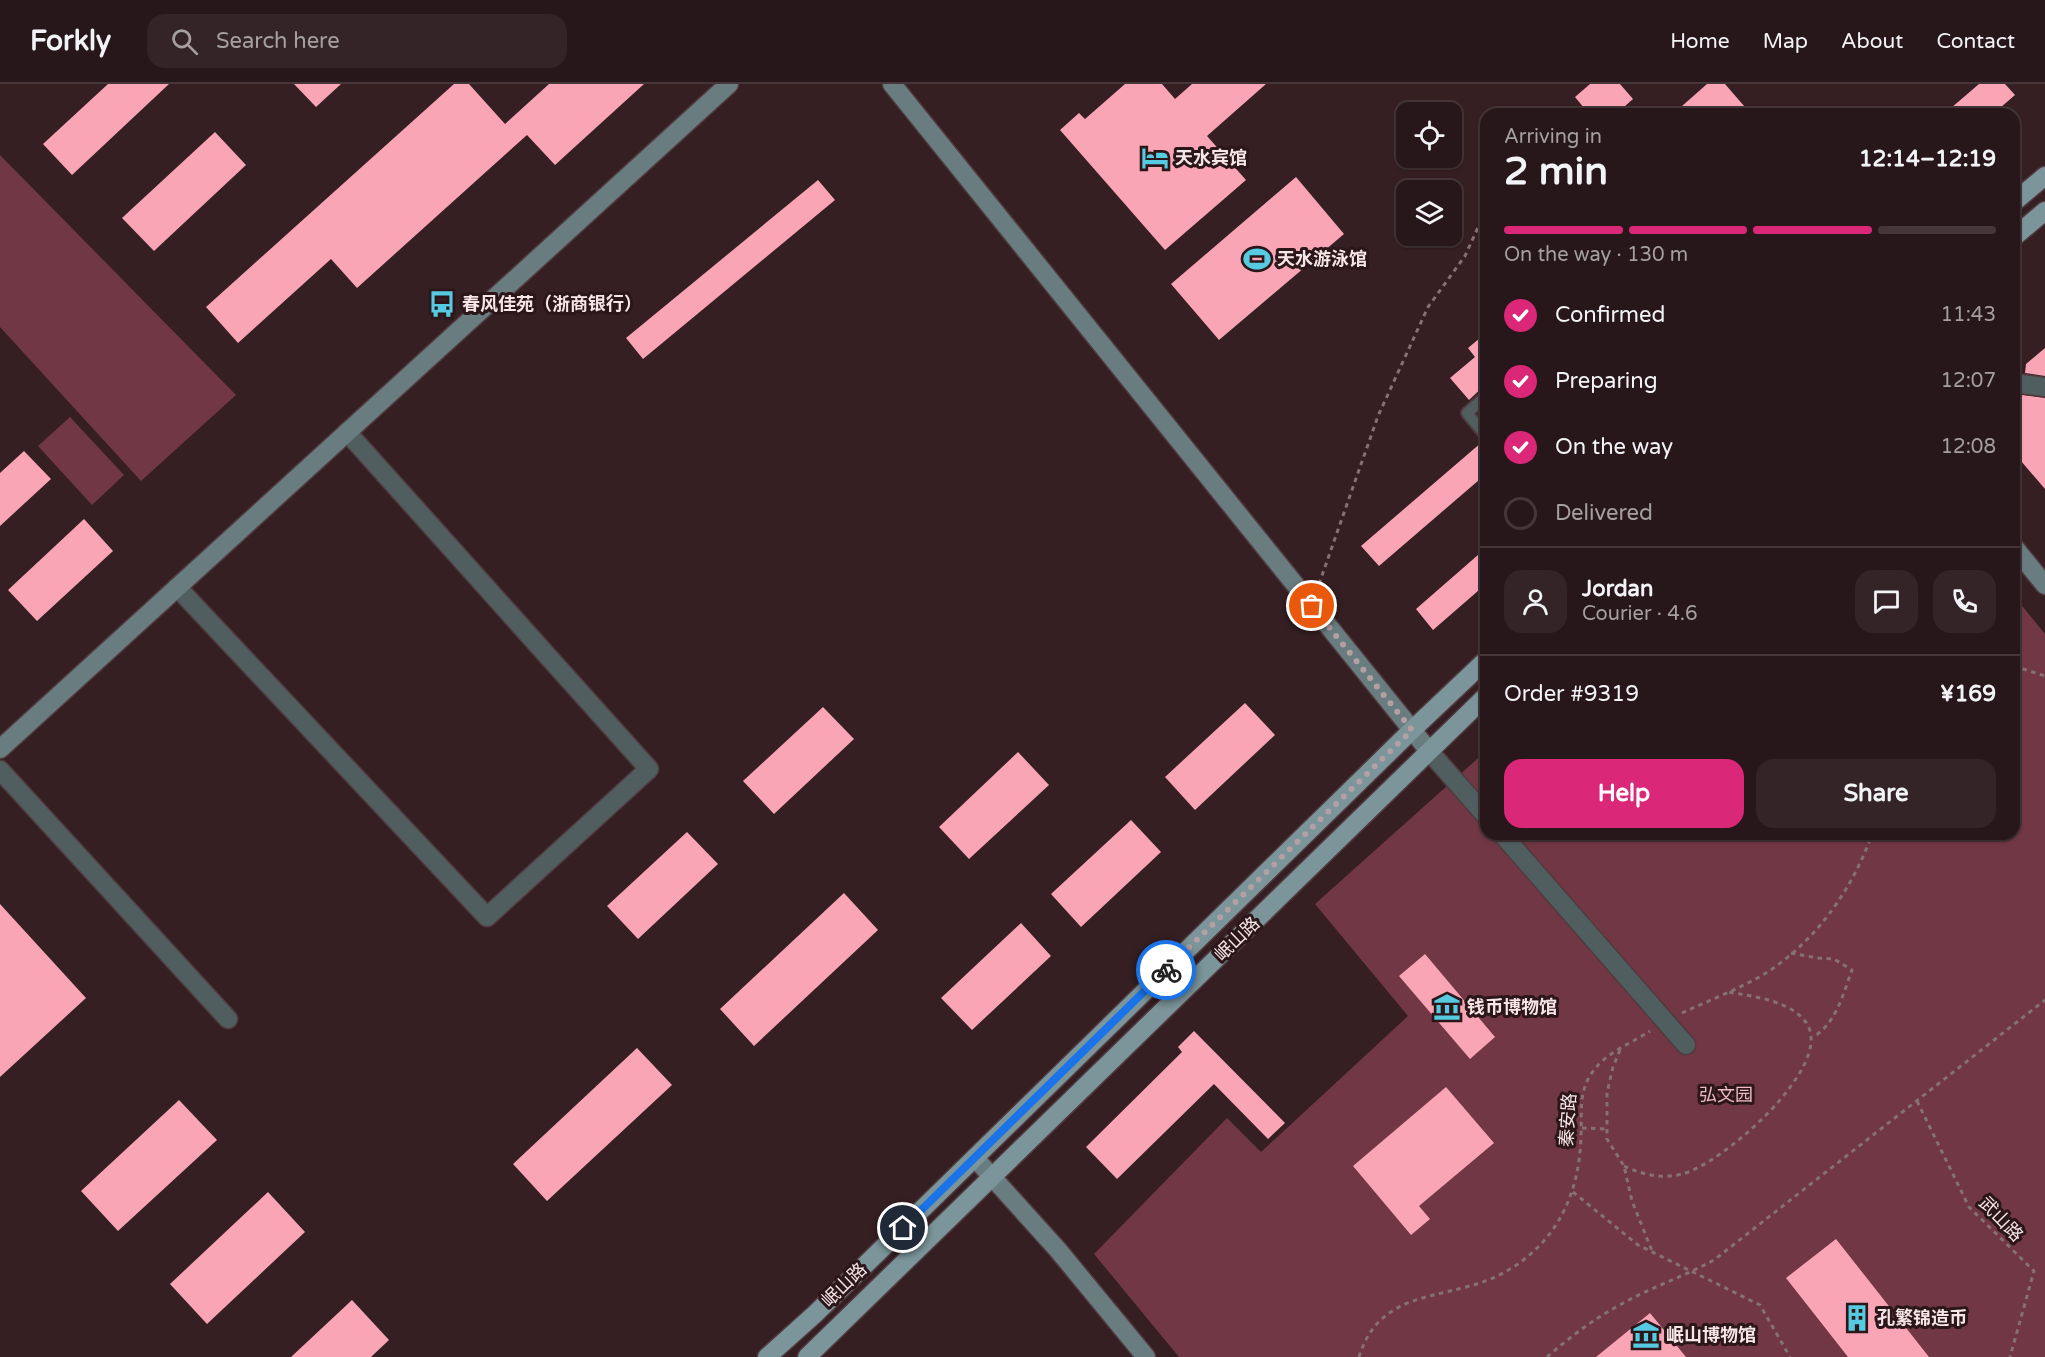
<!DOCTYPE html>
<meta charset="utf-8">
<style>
:root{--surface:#28171a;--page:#342427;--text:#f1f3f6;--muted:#a59fa2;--line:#443639;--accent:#db2777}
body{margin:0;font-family:"Varela Round","Noto Sans SC",sans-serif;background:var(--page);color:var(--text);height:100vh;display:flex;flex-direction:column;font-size:22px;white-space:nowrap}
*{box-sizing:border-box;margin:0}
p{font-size:20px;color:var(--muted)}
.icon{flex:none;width:33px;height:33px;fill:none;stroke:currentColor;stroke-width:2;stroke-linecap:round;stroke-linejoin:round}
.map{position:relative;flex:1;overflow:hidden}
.side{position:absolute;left:1480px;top:24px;width:540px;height:732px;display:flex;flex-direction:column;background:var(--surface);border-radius:18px;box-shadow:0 2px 4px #0004,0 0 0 2px var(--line)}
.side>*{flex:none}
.fabs{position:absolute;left:1396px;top:18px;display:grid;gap:12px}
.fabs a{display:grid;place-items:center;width:66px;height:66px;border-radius:12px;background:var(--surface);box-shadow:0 2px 4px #0004,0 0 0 2px var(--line);font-size:30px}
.pin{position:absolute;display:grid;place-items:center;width:51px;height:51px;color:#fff;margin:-26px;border:3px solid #fff;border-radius:50%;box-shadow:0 2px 6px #0007}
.courier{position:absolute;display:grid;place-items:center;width:60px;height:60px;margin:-30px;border:4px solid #1a73e8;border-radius:50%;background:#fff;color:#222;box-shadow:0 2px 8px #0007}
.summary em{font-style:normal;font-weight:800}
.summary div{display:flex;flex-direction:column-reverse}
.summary{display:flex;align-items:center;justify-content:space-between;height:102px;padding:0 24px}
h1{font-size:39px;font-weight:800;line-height:45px}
.bar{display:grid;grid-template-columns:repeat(4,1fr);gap:9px 6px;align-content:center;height:72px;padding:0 24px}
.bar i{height:8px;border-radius:4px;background:var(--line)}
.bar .selected{background:var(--accent)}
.bar p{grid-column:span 4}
.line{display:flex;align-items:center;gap:15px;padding:0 24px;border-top:2px solid var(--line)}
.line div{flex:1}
.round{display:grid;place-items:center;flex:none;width:63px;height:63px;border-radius:18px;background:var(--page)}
ol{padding:0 24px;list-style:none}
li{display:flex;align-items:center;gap:18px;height:66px}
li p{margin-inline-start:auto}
li .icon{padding:6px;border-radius:50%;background:var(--accent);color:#fff;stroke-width:4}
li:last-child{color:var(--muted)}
li i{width:33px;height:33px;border:3px solid var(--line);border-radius:50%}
.primary-button{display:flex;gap:12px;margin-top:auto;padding:12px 24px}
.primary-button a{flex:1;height:69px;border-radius:18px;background:var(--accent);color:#fff;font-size:24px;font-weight:800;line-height:69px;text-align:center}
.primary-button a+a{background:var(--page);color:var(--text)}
header{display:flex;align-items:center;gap:36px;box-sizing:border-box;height:84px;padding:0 30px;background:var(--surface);border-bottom:2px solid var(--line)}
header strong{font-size:28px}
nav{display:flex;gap:33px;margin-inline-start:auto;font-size:21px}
.search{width:420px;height:54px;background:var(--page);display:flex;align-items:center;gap:15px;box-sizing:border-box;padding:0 21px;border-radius:18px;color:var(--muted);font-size:22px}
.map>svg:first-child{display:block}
.green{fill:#713744}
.building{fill:#faa5b5}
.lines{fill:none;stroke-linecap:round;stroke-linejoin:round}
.lane-casing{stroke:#503b3f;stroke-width:14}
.street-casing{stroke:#503b3f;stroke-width:21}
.secondary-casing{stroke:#503b3f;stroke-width:21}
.primary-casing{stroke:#503b3f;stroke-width:21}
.path{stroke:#857174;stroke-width:3;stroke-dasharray:4.5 4.5;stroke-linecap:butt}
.lane{stroke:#515e60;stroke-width:10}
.street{stroke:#515e60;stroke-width:18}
.secondary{stroke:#697d81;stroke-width:18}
.primary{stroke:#7b959a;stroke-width:18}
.done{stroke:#b2a0a3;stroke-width:6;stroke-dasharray:0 10.8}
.route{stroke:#1a73e8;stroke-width:8}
.labels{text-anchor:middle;stroke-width:6;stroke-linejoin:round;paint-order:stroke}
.poi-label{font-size:18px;font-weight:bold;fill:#f6e6e8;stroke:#2b161a;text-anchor:start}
.street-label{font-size:18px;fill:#f6e6e8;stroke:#2b161a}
.park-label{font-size:18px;fill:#f1bbc4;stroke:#2b161a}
</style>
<header>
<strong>Forkly</strong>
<div class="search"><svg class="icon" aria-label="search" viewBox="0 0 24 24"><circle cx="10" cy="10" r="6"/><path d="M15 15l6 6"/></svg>Search here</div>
<nav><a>Home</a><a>Map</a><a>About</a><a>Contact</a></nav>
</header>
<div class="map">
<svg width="2045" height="1273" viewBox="0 0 2045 1273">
<rect width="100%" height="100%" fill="#351f23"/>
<!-- green -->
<path class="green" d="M0 71 236 311 141 397 0 243Z
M70 333 124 391 92 421 38 362Z
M2015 513 2045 550V1273H1179L1094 1170 1227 1034 1261 1068 1408 932 1315 820 1486 667V750H2014Z"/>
<!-- building -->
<path class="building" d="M108 0H169L72 91 43 60Z
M294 0H341L316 23Z
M454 0H469L505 40 549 0H644L555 81 527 51 357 204 331 175 238 259 206 223Z
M1125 0H1162L1175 15 1192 0H1266L1207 52 1246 96 1165 166 1060 46 1079 29 1085 35Z
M1590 0H1620L1633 15 1616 30H1589L1575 13Z
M1707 0H1725L1751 30H1673Z
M1979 0H2005L2015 11 1993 30H1944Z
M215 48 246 81 154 167 122 134Z
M1296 93 1344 150 1219 256 1171 200Z
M818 96 835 116 643 275 626 254Z
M1486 249V300L1469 316 1450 294 1475 273 1468 264Z
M2045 264V292L2025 289 2026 280Z
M2022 311 2045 314V405L2015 370Z
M1482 358 1486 359V390L1379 482 1361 462Z
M24 367 51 395 0 442V389Z
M84 435 113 467 37 537 8 506Z
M1486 464V500L1433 546 1416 525Z
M1245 619 1275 651 1195 726 1165 693Z
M823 623 854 655 774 730 743 697Z
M1018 668 1049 701 969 775 939 743Z
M1131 736 1161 768 1081 843 1051 810Z
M687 748 718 780 638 855 607 822Z
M844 809 878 846 754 962 720 925Z
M0 820 86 914 0 993Z
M1021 839 1051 872 972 946 941 914Z
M1425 870 1495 953 1470 975 1399 892Z
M1194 947 1285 1039 1268 1055 1214 1000 1117 1095 1086 1063 1182 968 1178 963Z
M637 964 672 1001 547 1117 513 1080Z
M1446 1003 1494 1059 1419 1122 1430 1135 1411 1151 1353 1082Z
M179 1016 217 1056 118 1147 81 1107Z
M268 1108 305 1148 207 1240 170 1200Z
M1836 1155 1929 1273H1848L1786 1194Z
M352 1216 389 1256 371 1273H291Z
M1650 1229 1686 1273H1596Z"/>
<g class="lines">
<defs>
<path id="lane" d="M1486 312 1467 329 1486 352"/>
<path id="street" d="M2014 299 2045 303
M177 503 487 833 649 685 347 348
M1429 667 1486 732
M0 686 228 935
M1502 750 1686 961"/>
<path id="secondary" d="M892 0 1429 667
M2014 463 2045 501
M0 665 729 0
M975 1074 1058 1166 1146 1273"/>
<path id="primary" d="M2014 118 2045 92
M2014 153 2045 127
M767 1273 815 1230 1412 646 1486 576
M807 1273 1486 612"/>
</defs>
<!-- lane casing -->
<use href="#lane" class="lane-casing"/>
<!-- street casing -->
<use href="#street" class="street-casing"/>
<!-- secondary casing -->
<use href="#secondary" class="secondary-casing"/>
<!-- primary casing -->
<use href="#primary" class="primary-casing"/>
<!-- path -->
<path class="path" d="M1319 500 1378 332 1428 223 1465 172 1486 126
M2014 582 2045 592
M1791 869 1817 874 1834 875 1852 886C1843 910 1836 940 1813 953
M1682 929C1708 917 1736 906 1761 892 1813 861 1852 807 1872 750
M1620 966 1613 983 1607 1009V1055L1624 1082 1632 1117 1652 1167
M1917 1017 1969 1123 2034 1187 2010 1273
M1582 1044 1607 1045
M1624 1082C1643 1091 1662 1095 1682 1090 1721 1081 1834 983 1807 940 1793 917 1752 912 1728 908
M1573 1108 1638 1161 1760 1221 1790 1273
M1359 1273C1379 1208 1436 1216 1488 1196 1508 1188 1526 1176 1541 1160 1569 1130 1580 1092 1581 1051 1582 1027 1578 1006 1594 986 1607 968 1632 959 1650 947
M1547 1273C1569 1254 1592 1236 1618 1222 1649 1204 1683 1193 1714 1176L2045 916"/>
<!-- lane -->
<use href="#lane" class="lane"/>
<!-- street -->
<use href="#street" class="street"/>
<!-- secondary -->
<use href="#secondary" class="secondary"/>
<!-- primary -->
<use href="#primary" class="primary"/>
</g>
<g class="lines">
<!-- done -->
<path class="done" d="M1166 886 1412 646 1312 522"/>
<!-- route -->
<path class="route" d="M903 1144 1166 886"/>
</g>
<!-- icons -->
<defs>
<symbol id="hotel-bare" viewBox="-9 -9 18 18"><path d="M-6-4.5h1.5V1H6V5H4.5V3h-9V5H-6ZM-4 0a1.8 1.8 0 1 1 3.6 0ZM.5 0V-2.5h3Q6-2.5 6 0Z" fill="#55cae0" stroke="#2b161a" stroke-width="2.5" paint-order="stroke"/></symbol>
<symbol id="stadium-bare" viewBox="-9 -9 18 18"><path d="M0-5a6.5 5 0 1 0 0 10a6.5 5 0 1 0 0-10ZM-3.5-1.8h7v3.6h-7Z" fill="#55cae0" stroke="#2b161a" stroke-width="2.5" paint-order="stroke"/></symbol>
<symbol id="bus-bare" viewBox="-9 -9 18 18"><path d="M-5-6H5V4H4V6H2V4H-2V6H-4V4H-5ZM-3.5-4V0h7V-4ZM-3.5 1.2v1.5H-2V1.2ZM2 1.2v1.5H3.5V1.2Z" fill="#55cae0" stroke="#2b161a" stroke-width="2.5" paint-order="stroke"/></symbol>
<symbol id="museum-bare" viewBox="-9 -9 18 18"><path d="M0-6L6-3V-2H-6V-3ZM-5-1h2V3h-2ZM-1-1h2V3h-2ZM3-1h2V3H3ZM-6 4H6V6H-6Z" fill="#55cae0" stroke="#2b161a" stroke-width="2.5" paint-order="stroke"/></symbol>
<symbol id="building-bare" viewBox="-9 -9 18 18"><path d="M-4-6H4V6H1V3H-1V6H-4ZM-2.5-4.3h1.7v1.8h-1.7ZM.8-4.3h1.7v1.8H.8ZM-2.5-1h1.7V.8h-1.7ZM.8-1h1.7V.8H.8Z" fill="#55cae0" stroke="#2b161a" stroke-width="2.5" paint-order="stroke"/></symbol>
</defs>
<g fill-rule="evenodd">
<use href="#hotel-bare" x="1136" y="55" width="38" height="38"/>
<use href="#stadium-bare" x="1238" y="156" width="38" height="38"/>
<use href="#bus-bare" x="423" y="201" width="38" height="38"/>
<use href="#museum-bare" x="1428" y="904" width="38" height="38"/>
<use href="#building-bare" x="1838" y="1215" width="38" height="38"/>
<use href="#museum-bare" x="1627" y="1232" width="38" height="38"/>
</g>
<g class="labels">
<!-- poi labels -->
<g class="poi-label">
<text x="1175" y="80">天水宾馆</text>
<text x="1277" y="181">天水游泳馆</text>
<text x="462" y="226">春风佳苑（浙商银行）</text>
<text x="1467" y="929">钱币博物馆</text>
<text x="1877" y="1240">孔繁锦造币</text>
<text x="1666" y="1257">岷山博物馆</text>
</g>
<!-- street labels -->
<g class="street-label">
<text transform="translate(1237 855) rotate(-44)" y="6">岷山路</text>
<text transform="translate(1568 1036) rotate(-86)" y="6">秦安路</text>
<text transform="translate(2001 1135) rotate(46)" y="6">武山路</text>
<text transform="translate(844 1201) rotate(-44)" y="6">岷山路</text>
</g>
<!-- park labels -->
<g class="park-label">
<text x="1726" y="1017">弘文园</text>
</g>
</g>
</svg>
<div class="fabs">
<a><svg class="icon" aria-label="locate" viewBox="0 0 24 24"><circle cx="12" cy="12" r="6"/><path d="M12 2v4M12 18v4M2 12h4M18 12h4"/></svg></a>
<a><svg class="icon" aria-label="layers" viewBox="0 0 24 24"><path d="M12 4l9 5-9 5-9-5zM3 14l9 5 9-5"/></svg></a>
</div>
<div class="pin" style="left:1312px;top:522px;background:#ea580c"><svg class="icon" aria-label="bag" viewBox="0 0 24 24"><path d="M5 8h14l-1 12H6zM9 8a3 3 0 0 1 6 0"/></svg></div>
<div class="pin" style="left:903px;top:1144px;background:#1f2937"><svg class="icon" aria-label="home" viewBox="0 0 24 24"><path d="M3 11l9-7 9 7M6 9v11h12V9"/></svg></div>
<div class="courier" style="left:1166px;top:886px"><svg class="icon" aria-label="bike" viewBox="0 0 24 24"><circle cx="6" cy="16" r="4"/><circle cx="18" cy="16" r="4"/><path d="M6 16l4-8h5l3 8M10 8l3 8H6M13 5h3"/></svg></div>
<section class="side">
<div class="summary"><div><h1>2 min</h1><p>Arriving in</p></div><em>12:14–12:19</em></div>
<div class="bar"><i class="selected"></i><i class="selected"></i><i class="selected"></i><i></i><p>On the way · 130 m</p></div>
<ol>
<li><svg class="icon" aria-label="check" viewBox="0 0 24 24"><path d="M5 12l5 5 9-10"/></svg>Confirmed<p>11:43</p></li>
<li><svg class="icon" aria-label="check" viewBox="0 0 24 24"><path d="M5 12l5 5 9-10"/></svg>Preparing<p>12:07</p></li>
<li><svg class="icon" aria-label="check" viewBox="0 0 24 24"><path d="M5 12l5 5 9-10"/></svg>On the way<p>12:08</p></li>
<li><i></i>Delivered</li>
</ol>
<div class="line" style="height:108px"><a class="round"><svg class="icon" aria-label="person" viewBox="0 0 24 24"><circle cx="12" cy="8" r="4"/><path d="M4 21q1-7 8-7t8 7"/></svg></a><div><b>Jordan</b><p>Courier · 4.6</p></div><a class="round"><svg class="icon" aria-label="chat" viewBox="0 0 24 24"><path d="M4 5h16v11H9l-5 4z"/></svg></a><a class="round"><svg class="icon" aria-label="phone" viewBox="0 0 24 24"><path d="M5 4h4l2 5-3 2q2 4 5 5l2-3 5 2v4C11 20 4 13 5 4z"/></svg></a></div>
<div class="line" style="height:78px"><div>Order #9319</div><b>¥169</b></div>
<div class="primary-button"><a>Help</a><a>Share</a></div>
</section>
</div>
